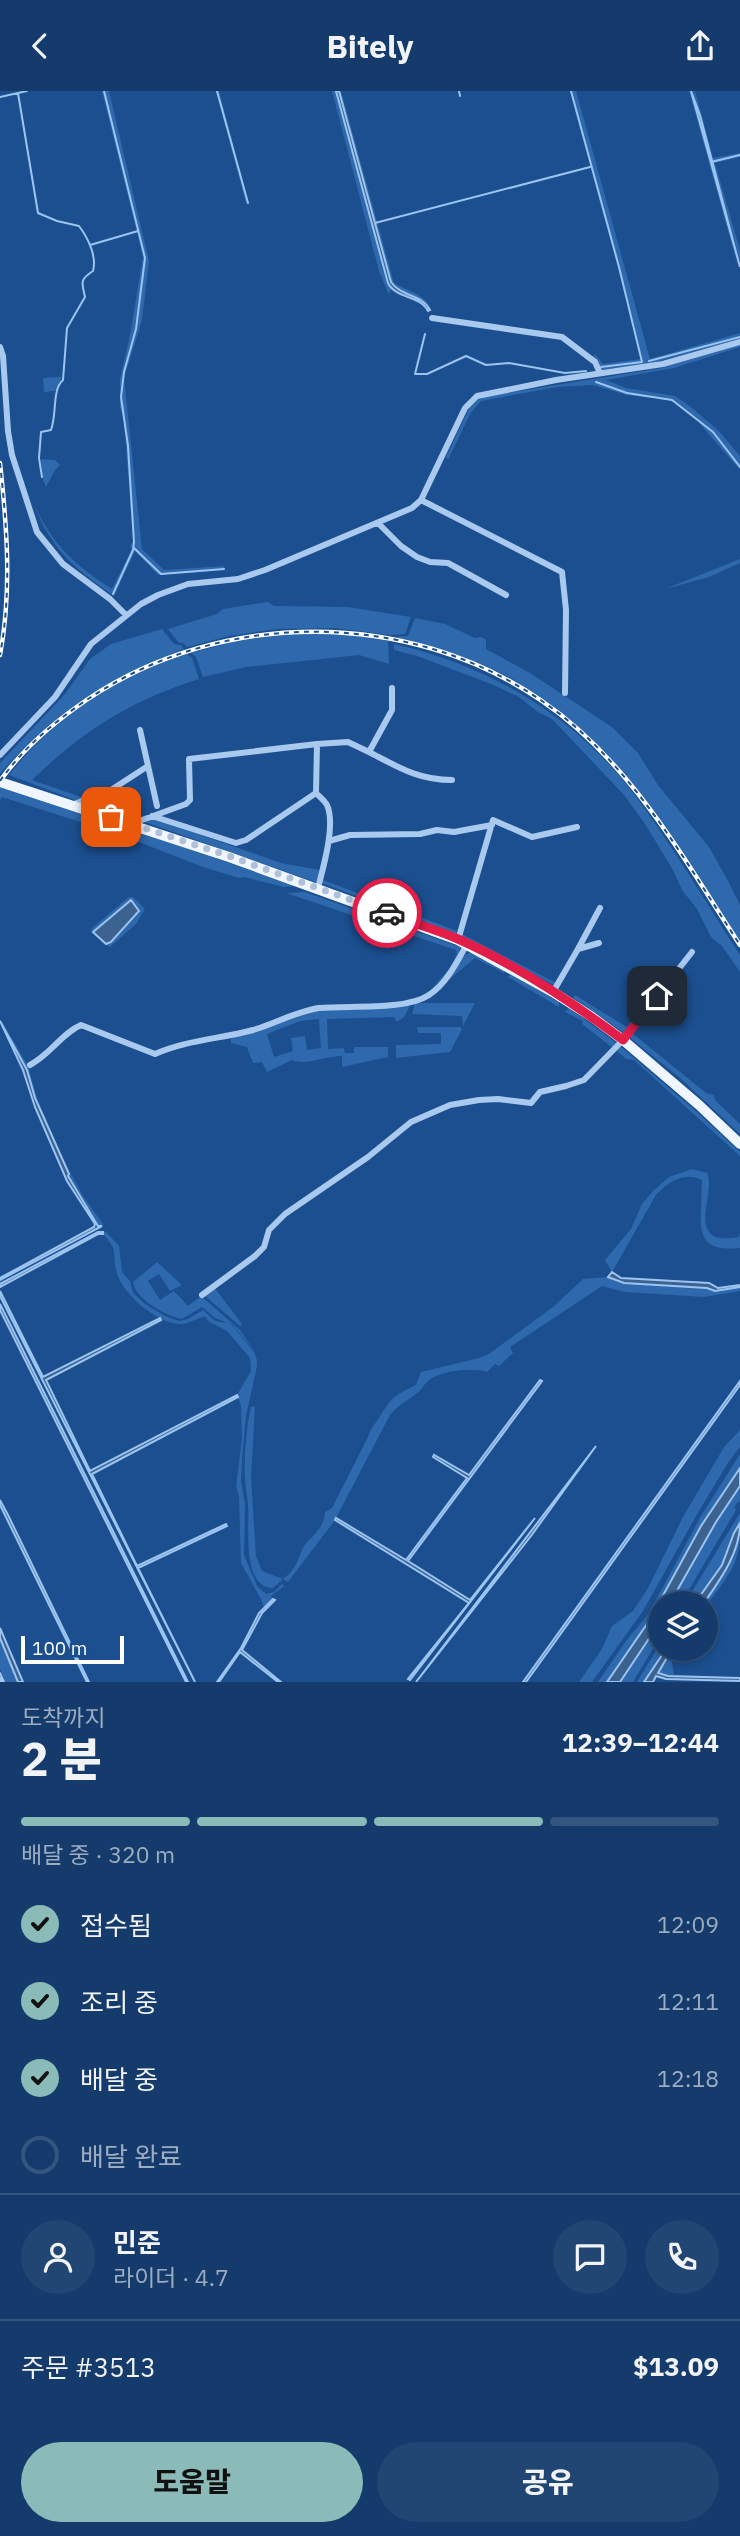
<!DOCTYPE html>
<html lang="ko">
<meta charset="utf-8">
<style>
:root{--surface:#143b6b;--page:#214673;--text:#f1f3f6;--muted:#9dadc1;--line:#33557e;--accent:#8bbbb9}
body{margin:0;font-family:"IBM Plex Sans","Noto Sans KR",sans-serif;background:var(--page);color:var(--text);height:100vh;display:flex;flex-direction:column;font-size:26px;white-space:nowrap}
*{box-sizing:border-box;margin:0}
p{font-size:23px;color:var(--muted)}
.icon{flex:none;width:38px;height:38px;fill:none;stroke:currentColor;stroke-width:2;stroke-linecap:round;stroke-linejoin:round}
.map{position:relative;height:1591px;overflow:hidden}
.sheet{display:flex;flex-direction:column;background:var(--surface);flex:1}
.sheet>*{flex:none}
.tools{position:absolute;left:648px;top:1500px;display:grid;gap:14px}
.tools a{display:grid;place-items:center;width:70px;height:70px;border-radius:50%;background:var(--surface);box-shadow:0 4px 10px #0003,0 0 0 2px var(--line);font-size:35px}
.scale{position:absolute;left:21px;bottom:18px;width:103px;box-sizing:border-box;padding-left:7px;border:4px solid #fff;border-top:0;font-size:19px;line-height:24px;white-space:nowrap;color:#fff;-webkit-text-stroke:5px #1b4f8f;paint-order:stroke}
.pin{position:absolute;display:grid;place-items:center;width:60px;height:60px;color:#fff;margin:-30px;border-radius:14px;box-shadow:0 4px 10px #0006}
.courier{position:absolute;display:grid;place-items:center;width:70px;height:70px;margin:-35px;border:5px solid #e11d48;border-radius:50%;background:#fff;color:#222;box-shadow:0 2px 9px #0007}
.summary em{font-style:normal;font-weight:800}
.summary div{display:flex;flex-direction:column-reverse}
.summary{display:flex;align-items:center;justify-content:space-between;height:119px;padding:0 21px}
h1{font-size:46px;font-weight:800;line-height:52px}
.bar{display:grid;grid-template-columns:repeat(4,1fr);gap:10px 7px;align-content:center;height:84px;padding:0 21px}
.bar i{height:9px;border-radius:5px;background:var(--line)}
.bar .active{background:var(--accent)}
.bar p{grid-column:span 4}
.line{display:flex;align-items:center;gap:18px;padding:0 21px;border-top:2px solid var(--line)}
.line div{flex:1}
.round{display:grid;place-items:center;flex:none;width:74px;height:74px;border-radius:37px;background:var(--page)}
ol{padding:0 21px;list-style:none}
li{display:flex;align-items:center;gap:21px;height:77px}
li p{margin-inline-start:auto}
li .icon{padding:7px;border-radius:50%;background:var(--accent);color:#111;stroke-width:4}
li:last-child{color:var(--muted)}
li i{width:38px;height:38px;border:4px solid var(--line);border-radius:50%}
.primary-button{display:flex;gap:14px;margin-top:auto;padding:14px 21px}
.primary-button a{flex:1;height:80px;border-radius:42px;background:var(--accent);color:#111;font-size:28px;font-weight:800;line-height:80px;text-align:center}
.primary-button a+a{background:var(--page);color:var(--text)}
header{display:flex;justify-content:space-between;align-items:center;height:91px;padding:0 21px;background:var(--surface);font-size:32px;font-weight:800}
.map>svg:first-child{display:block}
.green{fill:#2e69ad;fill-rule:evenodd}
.water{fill:#3c6290;stroke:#9cc4f0;stroke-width:2}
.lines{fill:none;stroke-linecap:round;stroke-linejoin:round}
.stream{stroke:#9cc4f0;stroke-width:2}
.street{stroke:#a9c9ee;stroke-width:6}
.primary{stroke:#f0f6ff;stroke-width:10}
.rail-casing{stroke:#fff;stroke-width:4.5}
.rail{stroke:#1b4f8f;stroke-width:2;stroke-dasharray:5;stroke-linecap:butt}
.done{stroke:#afc1d8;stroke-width:7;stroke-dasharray:0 12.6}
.route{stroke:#e11d48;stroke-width:9}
</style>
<header><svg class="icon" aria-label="back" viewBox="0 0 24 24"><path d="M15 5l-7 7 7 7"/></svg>Bitely<svg class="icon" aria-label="share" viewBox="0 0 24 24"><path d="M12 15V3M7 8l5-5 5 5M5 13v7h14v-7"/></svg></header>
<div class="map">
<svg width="740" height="1591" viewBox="0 0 740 1591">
<rect width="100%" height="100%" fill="#1b4f8f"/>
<!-- green -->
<path class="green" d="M102 0H109L149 170 142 229 124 287 142 458 164 479 224 475 225 479 158 484 135 460 114 505C73 476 51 459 33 411 51 452 74 474 112 498L132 458 130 455 133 450 124 329 120 316V288L130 244 143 166Z
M216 0H219L249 113 246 112Z
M332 0H336L391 198 389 204 379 180Z
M339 0H341L394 192C406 200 428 203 430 219 421 203 400 206 391 191Z
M570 0H576L650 268 740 242V248L649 273 601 279 593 266 595 263 603 273 641 268 618 176Z
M689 0H691L699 25 740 183Z
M693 0H695L713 67 740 62V66L715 72 740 159V170Z
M740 253V256L674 277 606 289 626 297 675 305 687 313 718 339 740 365V379L693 325 671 309 627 304 593 294 557 296 481 310 470 323 448 369 446 366 470 316 481 306 662 277Z
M62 286 55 300 44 301 43 287Z
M41 368 55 369 60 374 55 379 46 396 43 389Z
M740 468V472L709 486 665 498Z
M268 511 274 515 348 516 411 526 405 543 390 544 333 537 277 538 229 545 187 556 184 553 178 551 168 538 217 523 223 518Z
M415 527 445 533 475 547 482 546 486 549V558L530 582 612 636 638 662 658 694 709 756 727 788 740 814V850C678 756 619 651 519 592 480 569 438 556 394 546L408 545Z
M162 538 174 553 181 554 184 558C111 585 50 624 0 683V672L65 603 90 568 111 553Z
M299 542 351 544 388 550 389 573 359 564 246 576 203 586 196 566 191 562 236 550Z
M394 553C488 574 575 625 634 703 672 754 705 810 740 864V881L722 855 711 846 697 818 682 799 673 779 645 733 624 704 552 628 538 621 519 606 491 593 417 565 394 559Z
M187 563 192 567 199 588C130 610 84 639 32 689L81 706H93L75 709 9 684C53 627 118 585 187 563Z
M0 696 119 734 296 795 284 796 244 786 239 787 203 776 121 744 2 706 0 709Z
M152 727 281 772 320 779 318 792 145 731Z
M323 789 457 840 456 843 322 792Z
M305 801 460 856C457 876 441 888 428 902L449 878 457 863 456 859 286 802Z
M129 806H133L145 818 136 833 110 856 106 853 111 851 139 820 129 810 93 841 91 838Z
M462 843 556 892 554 894 462 845Z
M470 862 504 878V882L475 867 440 896 466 863Z
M511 882 559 909V916L508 886Z
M575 904 628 937 624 942 573 907Z
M415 912H475L463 935 462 925 412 923Z
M410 913C407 921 405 929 396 930L394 926 327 928 328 958 344 957 345 962H354V956H388V966L342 976V965C325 965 306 975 292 969L267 981 262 971 253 972 247 956 231 952V946L318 919H348ZM319 928 321 957 307 959 305 945 291 947 293 960 274 966 267 943 300 930Z
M569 917 618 953 613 957 582 933 583 930 565 921Z
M0 927 28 975 37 1007 65 1072 83 1105 103 1133 102 1135H99L68 1085 35 1007 27 979Z
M417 936H460L462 938 450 961 396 967V954L441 953V942H418Z
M632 942 706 1002 714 1004 715 1009 740 1033V1043L680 987 629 946Z
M620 955 697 1021 740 1061V1065L634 969 626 968 616 959Z
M692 1078 707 1082C717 1102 682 1157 739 1146L740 1142V1157C707 1160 699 1150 701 1118 702 1108 701 1098 702 1089 684 1080 668 1091 656 1104L612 1181 605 1169 631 1138 642 1113 653 1100 669 1086Z
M105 1140 119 1155 122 1181 130 1190 133 1202 145 1213 165 1225 179 1230 188 1228 203 1219 215 1230 229 1232 234 1236 254 1261 257 1269V1275L246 1325 242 1367 241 1390 245 1413 244 1464 257 1495 266 1503 274 1501 282 1493 284 1495 271 1505 273 1508 264 1517 261 1508 241 1472 239 1406 236 1395 242 1348 241 1315 237 1304 251 1280 250 1267 227 1240 208 1230 206 1226C197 1226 190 1233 181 1233 158 1233 123 1204 117 1182 111 1162 120 1161 103 1143Z
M157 1171 182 1194 170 1200 159 1183 148 1190 160 1209 174 1200 188 1215 201 1205 240 1239 254 1260 233 1234 215 1227 202 1216 182 1228C166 1225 135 1208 133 1191Z
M608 1186 624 1192 707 1197 715 1200 740 1196V1200L704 1206 624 1201 602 1195 510 1256 513 1262 499 1275 495 1273 487 1281C474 1276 444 1280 432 1287 425 1291 422 1299 416 1303 406 1311 398 1314 390 1324L335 1429 288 1491 283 1488 273 1497C241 1497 250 1435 248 1415 248 1406 245 1397 245 1388 244 1365 246 1338 251 1316L255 1315 251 1387 256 1465 262 1480 283 1488C301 1475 297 1462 308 1450 317 1441 324 1435 325 1421L332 1417 368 1346C371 1337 374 1334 379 1327 393 1305 392 1306 416 1294L421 1281 479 1267 489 1263 553 1216 583 1188Z
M214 1196 242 1233 240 1235 204 1204Z
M740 1339V1356L729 1370 696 1425 643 1520 592 1591H579L602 1558 612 1535 633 1520 648 1497 683 1426 724 1356Z
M740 1363V1377L701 1435 649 1530 607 1591H598L626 1550 649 1522 701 1425Z
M740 1395V1412L738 1411 734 1416 736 1419 681 1512H670L716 1430Z
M740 1422V1432L734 1442 722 1474 695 1512H685Z
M740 1443C740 1477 722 1491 705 1517L704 1512 724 1483Z
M660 1531V1546L633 1591H620Z
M0 1547 18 1591H5L0 1578Z
M660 1553V1558H666L644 1591H637Z
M672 1558H680L672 1571 674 1585 657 1582Z"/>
<!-- water -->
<path class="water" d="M336 0H339L391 191C401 206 422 203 430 219L428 220C420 204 396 208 388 192Z
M691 0 700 24 740 176Z
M131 809 139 820 111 851 106 853 93 841Z
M0 930 27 979 35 1007 69 1083 68 1085 98 1135H102L0 1189V1187L94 1136 95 1133 67 1090 35 1016 23 979Z
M98 1141H103V1143H98L0 1196V1193Z
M612 1181 621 1187 709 1192 718 1197 740 1194V1196L715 1200 707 1197 624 1192 608 1186Z
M0 1200 43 1286 160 1227 161 1229 46 1289 90 1380 237 1304 238 1306 92 1383 137 1475 226 1433 227 1435 138 1477 195 1591 0 1205Z
M0 1213 188 1591H186L0 1219Z
M540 1289 542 1290 408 1470 470 1509 535 1427 410 1589 408 1588 469 1512 335 1429 336 1427 406 1469 467 1387 433 1366 434 1364 469 1384Z
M740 1290V1294L526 1591H523Z
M596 1355 531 1445 416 1591Z
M740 1377V1395L716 1431 670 1512H660V1531L620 1591H607L649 1530 701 1435Z
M0 1409 8 1424 89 1591H87L84 1585 0 1414Z
M740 1432C740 1462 720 1489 704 1512H695L722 1474 734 1442Z
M273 1508 275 1509 262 1522 242 1559 281 1591H278L240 1561 219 1591H217L241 1557 259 1522Z
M0 1537 23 1591H18L0 1547Z
M666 1558H672L658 1582 668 1585 740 1587V1590L666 1588 656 1585 653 1591H644Z"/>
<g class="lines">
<!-- stream -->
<path class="stream" d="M104 0 145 167 136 238 124 281 121 306 128 355 134 451 133 459 113 503
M217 0 248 112
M459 0 460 5
M571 0 619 176 642 271 601 276
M18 2 38 122 57 130 79 135C88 147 97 165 93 180 79 189 82 192 85 206L67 237 63 289C52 298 57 323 51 339L41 341 39 367 42 386
M0 6 27 0
M711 71 740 64
M375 132 590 76
M90 154 138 140
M425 243 415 283H427L466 265 486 274 509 272 565 282 586 280
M649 270 740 246
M596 291 627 302 672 309 713 341 740 376
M134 457 161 483 224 478
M0 1582 4 1591"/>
<!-- street -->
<path class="street" d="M432 227 562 246 595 271 600 282
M0 256 3 265 8 340 12 364 37 441 63 473 110 508 126 524
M421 409 562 481 566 519 565 602
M378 432 401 455 417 466 430 471 448 472 506 504
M140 639 157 715
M369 661C398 676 418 689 452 689
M0 664 55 606 91 553 141 513 158 504 188 493 238 488 265 479 412 417 421 409 465 317 477 305 556 289 663 273 740 251
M74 713 111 699 148 675
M152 725 236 752 246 749 316 702
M131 733 186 713 190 709 189 668 317 653
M329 750 350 744 420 743 437 739 454 741 492 734
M318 797C323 777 336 734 327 714 325 710 319 705 316 702L317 653 348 651 369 661 392 619V597
M458 849 493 729 532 746 577 736
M578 858 600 817
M553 901 578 858 599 852
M30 974C51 963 62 942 81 934L155 963C186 949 220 948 253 939 274 933 297 920 319 917 348 914 405 920 429 904 447 892 457 871 467 853
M202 1204 255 1165 264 1156 269 1139 285 1123 368 1066 411 1031 450 1014 479 1009 498 1008 531 1012 540 1001 566 995 584 989 623 949 692 861
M0 1589 1 1591"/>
<!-- primary -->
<path class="primary" d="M0 691 229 766 458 849 553 901 592 926 623 949 699 1014 740 1053"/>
<defs>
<path id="rail" d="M0 372C7 436 12 500 0 564
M0 690C24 656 54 631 88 608 223 518 408 518 542 610 630 670 683 767 740 854"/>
</defs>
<!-- rail casing -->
<use href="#rail" class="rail-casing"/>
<!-- rail -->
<use href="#rail" class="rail"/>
</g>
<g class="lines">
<!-- done -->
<path class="done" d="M111 726 229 765 387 822"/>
<!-- route -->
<path class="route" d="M387 822C410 831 435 838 458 848 517 874 572 911 623 949L657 905"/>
</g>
</svg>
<div class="tools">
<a><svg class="icon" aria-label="layers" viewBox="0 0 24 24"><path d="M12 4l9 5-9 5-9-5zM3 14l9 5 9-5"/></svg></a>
</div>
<div class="scale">100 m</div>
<div class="pin" style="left:111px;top:726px;background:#ea580c"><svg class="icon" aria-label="bag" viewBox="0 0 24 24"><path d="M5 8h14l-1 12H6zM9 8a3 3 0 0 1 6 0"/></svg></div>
<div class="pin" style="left:657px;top:905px;background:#1f2937"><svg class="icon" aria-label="home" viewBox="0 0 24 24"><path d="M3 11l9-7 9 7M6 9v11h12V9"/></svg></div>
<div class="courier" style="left:387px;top:822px"><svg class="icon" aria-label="car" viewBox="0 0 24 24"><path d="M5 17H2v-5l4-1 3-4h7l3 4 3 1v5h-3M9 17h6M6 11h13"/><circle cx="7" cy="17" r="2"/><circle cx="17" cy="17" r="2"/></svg></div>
</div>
<section class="sheet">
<div class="summary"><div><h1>2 분</h1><p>도착까지</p></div><em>12:39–12:44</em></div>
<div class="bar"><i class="active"></i><i class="active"></i><i class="active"></i><i></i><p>배달 중 · 320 m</p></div>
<ol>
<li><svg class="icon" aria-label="check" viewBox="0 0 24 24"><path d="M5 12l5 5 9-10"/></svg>접수됨<p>12:09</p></li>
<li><svg class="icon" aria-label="check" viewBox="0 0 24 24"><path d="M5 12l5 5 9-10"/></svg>조리 중<p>12:11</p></li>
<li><svg class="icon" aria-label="check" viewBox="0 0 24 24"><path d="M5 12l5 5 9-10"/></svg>배달 중<p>12:18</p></li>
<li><i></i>배달 완료</li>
</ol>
<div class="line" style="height:126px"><a class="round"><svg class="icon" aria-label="person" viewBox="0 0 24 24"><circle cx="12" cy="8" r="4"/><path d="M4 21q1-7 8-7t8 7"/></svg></a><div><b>민준</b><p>라이더 · 4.7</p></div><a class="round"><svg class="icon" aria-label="chat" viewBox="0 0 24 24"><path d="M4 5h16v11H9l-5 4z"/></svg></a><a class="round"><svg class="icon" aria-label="phone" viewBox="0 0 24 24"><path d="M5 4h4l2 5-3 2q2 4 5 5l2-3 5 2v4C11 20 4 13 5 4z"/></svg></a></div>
<div class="line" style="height:91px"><div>주문 #3513</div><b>$13.09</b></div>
<div class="primary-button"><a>도움말</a><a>공유</a></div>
</section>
